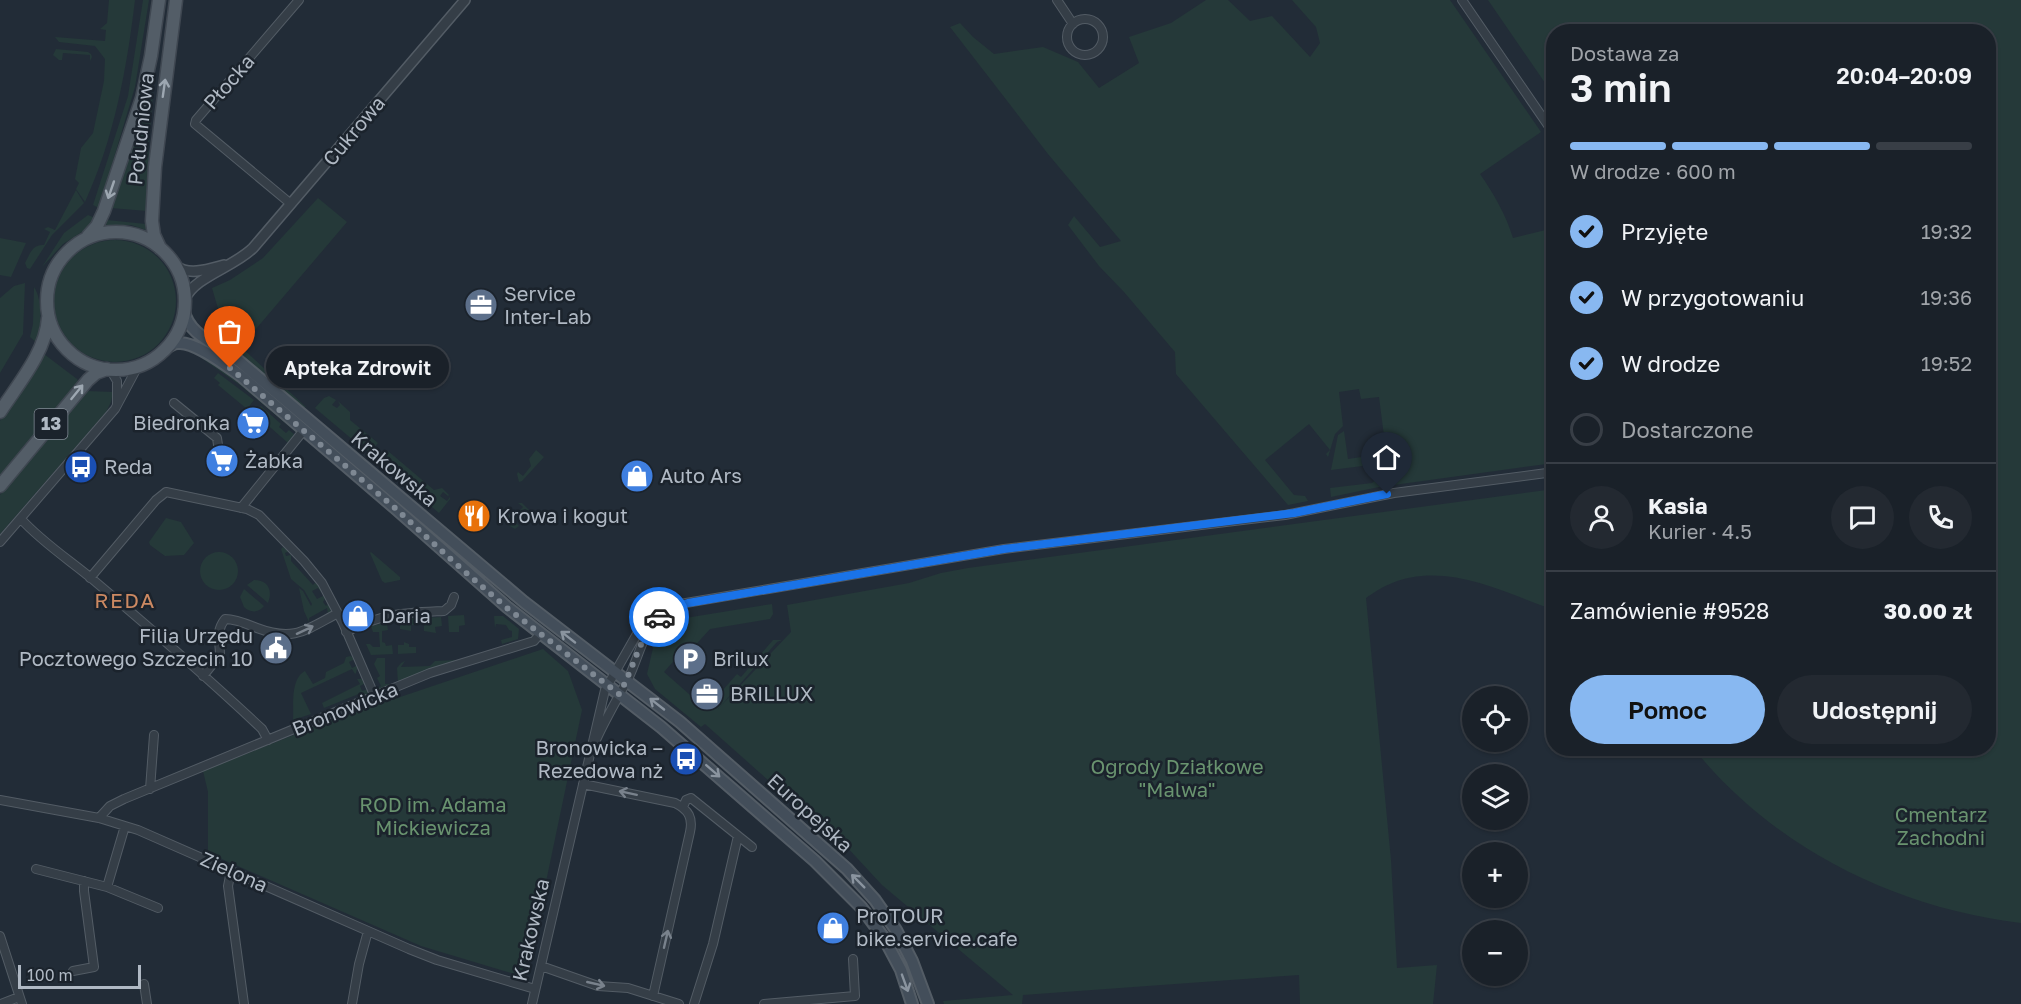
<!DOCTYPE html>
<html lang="pl">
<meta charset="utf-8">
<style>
:root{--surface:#1a2129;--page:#232931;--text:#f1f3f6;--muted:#9fa3a8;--line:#383e46;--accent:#88b8f1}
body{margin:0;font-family:"Golos Text",sans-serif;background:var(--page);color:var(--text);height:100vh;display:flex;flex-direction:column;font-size:22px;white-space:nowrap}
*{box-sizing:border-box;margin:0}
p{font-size:20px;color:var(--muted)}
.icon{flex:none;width:33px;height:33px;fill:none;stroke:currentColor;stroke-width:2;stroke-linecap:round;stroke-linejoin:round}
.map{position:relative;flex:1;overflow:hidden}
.drawer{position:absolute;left:1546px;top:24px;width:450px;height:732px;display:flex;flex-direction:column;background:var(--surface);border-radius:24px;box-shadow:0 2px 4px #0004,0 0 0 2px var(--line)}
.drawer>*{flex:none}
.controls{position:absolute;left:1462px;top:686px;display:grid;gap:12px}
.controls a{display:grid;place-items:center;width:66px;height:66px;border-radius:50%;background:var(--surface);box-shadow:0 2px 4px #0004,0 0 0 2px var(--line);font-size:30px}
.scale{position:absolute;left:18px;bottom:15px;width:123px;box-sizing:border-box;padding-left:6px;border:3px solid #b0b9c4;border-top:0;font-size:16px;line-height:21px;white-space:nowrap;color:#b0b9c4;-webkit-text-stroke:4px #1b232c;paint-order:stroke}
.pin{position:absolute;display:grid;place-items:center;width:51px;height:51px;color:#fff;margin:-62px -26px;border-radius:50% 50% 50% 0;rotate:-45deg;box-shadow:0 0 6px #0007}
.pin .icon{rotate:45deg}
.courier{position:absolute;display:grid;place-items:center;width:60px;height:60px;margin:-30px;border:4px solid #1a73e8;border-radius:50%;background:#fff;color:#222;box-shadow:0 2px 8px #0007}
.bubble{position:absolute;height:42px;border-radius:21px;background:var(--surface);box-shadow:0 2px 4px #0004,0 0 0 2px var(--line);font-size:20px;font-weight:600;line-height:42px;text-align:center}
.overview em{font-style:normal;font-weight:600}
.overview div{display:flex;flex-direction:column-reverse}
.overview{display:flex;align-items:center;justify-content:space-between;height:102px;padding:0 24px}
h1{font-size:39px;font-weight:600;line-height:45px}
.bar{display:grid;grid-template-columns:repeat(4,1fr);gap:9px 6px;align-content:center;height:72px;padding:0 24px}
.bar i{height:8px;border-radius:4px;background:var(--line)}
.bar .active{background:var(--accent)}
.bar p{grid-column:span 4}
.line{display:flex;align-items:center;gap:15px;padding:0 24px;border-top:2px solid var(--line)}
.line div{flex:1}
.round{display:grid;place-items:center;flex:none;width:63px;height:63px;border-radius:32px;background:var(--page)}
ol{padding:0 24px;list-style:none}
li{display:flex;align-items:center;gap:18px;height:66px}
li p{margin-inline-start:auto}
li .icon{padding:6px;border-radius:50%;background:var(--accent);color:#111;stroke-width:4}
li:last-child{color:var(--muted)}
li i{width:33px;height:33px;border:3px solid var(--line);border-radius:50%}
.button{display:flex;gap:12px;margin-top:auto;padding:12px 24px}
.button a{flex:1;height:69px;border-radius:36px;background:var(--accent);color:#111;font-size:24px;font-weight:600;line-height:69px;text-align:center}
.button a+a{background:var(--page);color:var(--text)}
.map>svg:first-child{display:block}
.green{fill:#253939}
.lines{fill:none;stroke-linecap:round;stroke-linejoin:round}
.minor-casing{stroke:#535c65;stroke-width:10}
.tertiary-casing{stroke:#535c65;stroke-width:12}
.secondary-casing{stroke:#535c65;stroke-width:14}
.primary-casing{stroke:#3f4751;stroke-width:15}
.minor{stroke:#353e47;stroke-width:8}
.tertiary{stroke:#353e47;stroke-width:9}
.secondary{stroke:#434e5a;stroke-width:10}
.primary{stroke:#535d67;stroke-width:12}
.oneway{stroke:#9da7b1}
.oneway2{stroke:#79828c}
.oneway3{stroke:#8a949f}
.done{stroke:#7e8893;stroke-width:6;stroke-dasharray:0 10.8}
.route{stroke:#1a73e8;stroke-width:8}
.labels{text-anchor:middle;stroke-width:5;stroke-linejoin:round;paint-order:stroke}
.shield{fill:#1b232c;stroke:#838c96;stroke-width:1.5}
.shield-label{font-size:18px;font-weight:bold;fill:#b0b9c4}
.street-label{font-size:20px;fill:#b0b9c4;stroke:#1b232c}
.poi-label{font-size:20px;fill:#b0b9c4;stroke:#1b232c;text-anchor:start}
.park-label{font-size:20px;fill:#69936f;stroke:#1b232c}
.neighbourhood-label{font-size:21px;letter-spacing:1.5px;fill:#cc8962;stroke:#1b232c}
</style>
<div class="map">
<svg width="2021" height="1004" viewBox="0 0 2021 1004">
<rect width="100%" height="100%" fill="#222c37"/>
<!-- green -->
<path class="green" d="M109 0H135C127 68 114 139 85 202L76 189 79 183 75 179 81 148 93 133 104 81 105 59 95 46 59 42 55 37 105 41 106 30 100 29 107 23Z
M143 0H149L135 87 99 208 93 205 128 96Z
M1206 0H1228L1250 21 1272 16 1310 57 1320 43 1316 27 1292 0H1450L1541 132 1480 174C1494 194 1506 215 1513 238L1554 228V463L1379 487 1331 497 1330 488 1372 483 1380 476 1381 468 1388 467 1379 397 1361 399 1359 389 1339 392 1343 426 1335 434 1328 457 1326 454 1330 450 1309 424 1265 460 1294 495 1305 496 1308 501 1288 505 1176 374 1175 352 1124 292 1099 266 1068 225 1074 216 1100 247 1121 241 1048 154 950 27 960 23 973 37 994 54 1043 47 1078 62 1099 88 1139 63 1129 37 1171 23Z
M1488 0H2021V923C1895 908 1774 848 1694 749L1989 748V32H1554V96Z
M56 49 88 52 91 54 92 57 90 61V55L63 53 62 60H59L53 55Z
M150 92 153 93 149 144 147 211 111 208Z
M76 190 84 203 52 235 30 269 27 268 25 263C30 254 32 244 44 245L50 232 44 229 48 227 55 230Z
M318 198 347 222 244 343 224 329 212 288 230 280 263 258Z
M88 215 95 218 85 230 63 244 42 267 64 233Z
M107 220 146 224V230L131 225H105Z
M0 238 26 243 11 277 0 275Z
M54 301a61 61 0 1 1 122 0a61 61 0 1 1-122 0Z
M25 283 23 334 0 373V298L14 286Z
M34 287C43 300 41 327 37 343L30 337 33 324Z
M219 332 241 347 306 407H302L238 353 206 333Z
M44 354 77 379 79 383 0 481V421Z
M197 355 234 377 296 429V432L240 385Z
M218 373 254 400 247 409 218 385 220 383 214 378Z
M87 391 113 392 111 402 106 412 0 534V495Z
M329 396 336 400 332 405 337 408 340 405 338 401 350 412V420L378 443 372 449 375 452 372 456 315 408 324 398Z
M261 406 281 424 279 427 286 433 289 430 295 435 288 443 254 413Z
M1344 431 1348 459 1368 456 1370 465 1331 470 1338 435Z
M536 450 544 457 522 481 519 482 517 474 518 472 523 476 531 466 529 459Z
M388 451 434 490 442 488 449 495 448 496 443 492 440 496 447 501 450 497V499L439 513 376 459 379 455 382 458Z
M1554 489V607L1543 606C1495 588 1441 562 1390 584 1382 587 1373 593 1366 598L1391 860 1397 968 1437 965 1433 1004H1300L1299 975 1023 995 1022 1004H944L943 1001 1013 995 882 885 845 845 813 820 705 724 701 727 655 689 647 674 656 635 673 620 772 604 773 614 770 619 710 629 691 650 686 647 664 672 706 709 737 674 741 677 773 640H782L777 642 718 709 791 632 787 605 909 583 941 573 968 568Z
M518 503H522L531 512 530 513 525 509 515 522 519 526 515 529 508 525 506 521 511 512 516 515 523 507Z
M166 518 181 522 194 543 184 555 165 556 150 545 149 542Z
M283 547 289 551 285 553 286 556 291 555V561L313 585 315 583 319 584 323 591 321 592 318 588 312 591 317 599 323 596 324 593 326 597 323 602 326 606 329 603 331 612 328 615 327 608 309 618V622L304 611 299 588 303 591 311 606 312 604 304 590 291 579 281 549Z
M371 552 400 577V580L385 583 382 581 370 553Z
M200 571a19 19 0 1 1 38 0a19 19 0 1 1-38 0Z
M254 580C268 580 273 590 268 603L247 585Z
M244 589 264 606C259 613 250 613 244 607L240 597Z
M464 615 465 625 459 626V632H449L448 616Z
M494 616H503L519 629 518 639 502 644 501 640 512 637V631L509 630 506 625 496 624 495 628Z
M441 617 442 626 435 627 436 633 424 631V618Z
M417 618V625H411V631L400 629V619Z
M394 621V623L387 624 388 630 382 631V642L385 643 386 646 392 645 393 654 371 655 366 644H370L373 647H380L379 632H373L371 626Z
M404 642 409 644V647H416V653L398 654V645H404Z
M543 649 568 671 582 710 542 901 521 976 421 946 208 853V792L203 771 329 721Z
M351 656 355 659 349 662 352 668 358 665 356 673 355 674 352 669 301 693 311 714 293 720C294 705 290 679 305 671L313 684 325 678 326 672 344 663 346 657Z
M377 658H385V684H392L379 692 376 688 381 686 377 678 380 676 374 664Z
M456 660 457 661 398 683 397 668 401 663 405 661 401 667 430 666 435 661Z
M357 679H362L366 683 360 686 362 691 368 689V694L366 697 361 693 324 708 322 703 360 684Z"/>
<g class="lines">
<defs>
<path id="minor" d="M1057 0 1073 24
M1462 0 1554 134
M1067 37a18 18 0 1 1 36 0a18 18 0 1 1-36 0Z
M291 204 195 124 196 120 299 0
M110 369 117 381V404
M174 403 217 438 218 445
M241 508 304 430
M21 519C42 542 68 559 91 578 149 627 207 677 262 729L268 740
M0 542 115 409 138 366
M90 578 156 500 166 492 247 509 259 515 304 561 322 583 343 623 375 697
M346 632C382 613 405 613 444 611L451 605 454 597
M203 676 220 655C220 641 215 632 225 619 236 619 247 624 257 628 294 642 306 630 338 613
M596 740C606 718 618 698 629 677 640 654 643 629 665 612
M583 784 675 803C689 810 693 818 690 832L653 996
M150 789 154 735
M0 800 99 818 138 830 409 949 437 960 535 989
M683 807 686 800 691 798 752 847
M99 818 110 806 124 799 430 673 534 641 540 634
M36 869 107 887 158 908
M231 871 228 886 244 1004
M107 887 125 826
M0 936 22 1004
M541 966 598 986 628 988 679 1004
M73 971 94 967 84 891V881
M144 984 147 1004
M1 1004 19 997
M352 1004 359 964 368 931
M532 1004 605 690 642 625 657 612 680 604 1004 549 1285 515 1394 493 1554 472
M694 1004 713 944 738 836
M764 1004 855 996 853 959"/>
<path id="tertiary" d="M176 266C189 276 209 269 224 265
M185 299C194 277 234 267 253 248L465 0"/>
<path id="secondary" d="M184 311C188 334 215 343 233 356L524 602 680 722 847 869 875 900 896 930 912 961 928 1004
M165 349C169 346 173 343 178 343 195 341 227 366 241 376L395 508 507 607 661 727 815 861 861 907 884 938 901 970 912 1004"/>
<path id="primary" d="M47 301a69 69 0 1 1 138 0a69 69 0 1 1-138 0Z
M88 236 97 226 104 211 142 98 151 56 159 0
M160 248 154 235 152 221 155 167 176 0
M0 412C18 384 46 352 48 318
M0 486 88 380 96 373 107 369"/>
</defs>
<!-- minor casing -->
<use href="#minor" class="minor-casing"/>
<!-- tertiary casing -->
<use href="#tertiary" class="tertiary-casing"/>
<!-- secondary casing -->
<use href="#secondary" class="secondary-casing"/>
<!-- primary casing -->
<use href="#primary" class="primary-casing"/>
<!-- minor -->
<use href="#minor" class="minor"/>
<!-- tertiary -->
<use href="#tertiary" class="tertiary"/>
<!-- secondary -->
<use href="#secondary" class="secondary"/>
<!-- primary -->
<use href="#primary" class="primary"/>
</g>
<!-- one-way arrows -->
<defs><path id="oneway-shaft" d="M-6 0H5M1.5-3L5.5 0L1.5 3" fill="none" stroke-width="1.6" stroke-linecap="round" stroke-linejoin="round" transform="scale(1.5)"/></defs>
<g class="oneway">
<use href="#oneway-shaft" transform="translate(164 88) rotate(-82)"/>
<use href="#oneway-shaft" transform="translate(111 190) rotate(109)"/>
<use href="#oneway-shaft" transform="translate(77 392) rotate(-51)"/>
</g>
<g class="oneway2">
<use href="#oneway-shaft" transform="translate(305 630) rotate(-25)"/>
<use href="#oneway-shaft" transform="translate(628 793) rotate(-168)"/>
<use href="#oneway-shaft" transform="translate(666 939) rotate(-77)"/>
<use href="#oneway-shaft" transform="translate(596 984) rotate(13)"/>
</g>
<g class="oneway3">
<use href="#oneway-shaft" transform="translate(568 637) rotate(-142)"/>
<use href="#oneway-shaft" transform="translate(657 704) rotate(-142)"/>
<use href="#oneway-shaft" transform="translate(713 771) rotate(41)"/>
<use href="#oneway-shaft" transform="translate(858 881) rotate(-135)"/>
<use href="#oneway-shaft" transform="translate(905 983) rotate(70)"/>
</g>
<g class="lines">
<!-- done -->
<path class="done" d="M230 368 395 508 456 564 507 608 619 694C634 669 639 637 659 617"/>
<!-- route -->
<path class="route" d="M659 617 672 608 688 603 1004 549 1294 513 1387 494"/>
</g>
<!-- icons -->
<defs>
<symbol id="office-disc" viewBox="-11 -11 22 22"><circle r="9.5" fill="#5c6f8a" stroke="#1b232c"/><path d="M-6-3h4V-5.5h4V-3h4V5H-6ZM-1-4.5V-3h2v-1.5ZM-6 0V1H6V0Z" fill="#fff"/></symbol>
<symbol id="supermarket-disc" viewBox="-11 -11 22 22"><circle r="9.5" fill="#3f7fe0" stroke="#1b232c"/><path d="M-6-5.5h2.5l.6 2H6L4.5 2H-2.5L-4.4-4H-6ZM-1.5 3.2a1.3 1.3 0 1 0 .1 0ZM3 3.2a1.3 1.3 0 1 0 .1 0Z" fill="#fff"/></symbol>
<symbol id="bus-disc" viewBox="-11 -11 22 22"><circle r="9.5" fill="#1a4fb4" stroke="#1b232c"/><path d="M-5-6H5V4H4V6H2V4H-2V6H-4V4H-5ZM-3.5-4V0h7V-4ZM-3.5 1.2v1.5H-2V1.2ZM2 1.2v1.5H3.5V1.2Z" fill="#fff"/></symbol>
<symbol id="shop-disc" viewBox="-11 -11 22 22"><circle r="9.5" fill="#3f7fe0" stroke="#1b232c"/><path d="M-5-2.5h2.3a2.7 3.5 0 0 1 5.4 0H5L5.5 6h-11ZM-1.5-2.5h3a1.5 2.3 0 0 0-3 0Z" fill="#fff"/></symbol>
<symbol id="restaurant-disc" viewBox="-11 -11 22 22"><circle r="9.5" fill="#e8710a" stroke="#1b232c"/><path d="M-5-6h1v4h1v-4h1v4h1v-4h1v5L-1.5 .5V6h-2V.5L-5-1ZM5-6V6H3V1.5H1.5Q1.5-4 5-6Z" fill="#fff"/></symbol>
<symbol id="civic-disc" viewBox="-11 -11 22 22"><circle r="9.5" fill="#5c6f8a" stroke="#1b232c"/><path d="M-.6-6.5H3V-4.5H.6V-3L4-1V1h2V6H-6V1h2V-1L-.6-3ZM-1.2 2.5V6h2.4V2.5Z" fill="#fff"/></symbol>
<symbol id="parking-disc" viewBox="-11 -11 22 22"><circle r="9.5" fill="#5c6f8a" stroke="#1b232c"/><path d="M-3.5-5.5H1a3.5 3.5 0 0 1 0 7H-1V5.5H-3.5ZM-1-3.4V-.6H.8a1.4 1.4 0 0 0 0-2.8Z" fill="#fff"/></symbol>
</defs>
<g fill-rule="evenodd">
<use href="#office-disc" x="462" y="286" width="38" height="38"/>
<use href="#supermarket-disc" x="234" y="404" width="38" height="38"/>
<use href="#supermarket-disc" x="203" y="442" width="38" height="38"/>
<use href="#bus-disc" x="62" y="448" width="38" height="38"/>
<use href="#shop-disc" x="618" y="457" width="38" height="38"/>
<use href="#restaurant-disc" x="455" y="497" width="38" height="38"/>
<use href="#shop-disc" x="339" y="597" width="38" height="38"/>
<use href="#civic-disc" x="257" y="629" width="38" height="38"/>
<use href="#parking-disc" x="671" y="640" width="38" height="38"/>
<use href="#office-disc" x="688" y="675" width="38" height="38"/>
<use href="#bus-disc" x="667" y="740" width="38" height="38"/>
<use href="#shop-disc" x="814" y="909" width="38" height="38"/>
</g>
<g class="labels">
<!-- shield labels -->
<rect class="shield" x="34.5" y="409" width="33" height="30" rx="4.5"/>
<g class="shield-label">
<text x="51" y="430">13</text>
</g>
<!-- street labels -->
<g class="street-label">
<text transform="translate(229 82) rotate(-49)" y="7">Płocka</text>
<text transform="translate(141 129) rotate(-84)" y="7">Południowa</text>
<text transform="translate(354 131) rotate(-50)" y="7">Cukrowa</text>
<text transform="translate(394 469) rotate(40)" y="7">Krakowska</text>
<text transform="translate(345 709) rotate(-22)" y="7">Bronowicka</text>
<text transform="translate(810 813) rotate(42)" y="7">Europejska</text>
<text transform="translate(234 872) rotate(24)" y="7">Zielona</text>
<text transform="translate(531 930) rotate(-77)" y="7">Krakowska</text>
</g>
<!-- poi labels -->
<g class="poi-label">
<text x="504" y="301">Service<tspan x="504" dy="23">Inter-Lab</tspan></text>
<text x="230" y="430" text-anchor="end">Biedronka</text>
<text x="245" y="468">Żabka</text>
<text x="104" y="474">Reda</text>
<text x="660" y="483">Auto Ars</text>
<text x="497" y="523">Krowa i kogut</text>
<text x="381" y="623">Daria</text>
<text x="253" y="643" text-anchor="end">Filia Urzędu<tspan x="253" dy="23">Pocztowego Szczecin 10</tspan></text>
<text x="713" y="666">Brilux</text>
<text x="730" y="701">BRILLUX</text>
<text x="663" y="755" text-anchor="end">Bronowicka –<tspan x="663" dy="23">Rezedowa nż</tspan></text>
<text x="856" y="923">ProTOUR<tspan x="856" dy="23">bike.service.cafe</tspan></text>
</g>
<!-- park labels -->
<g class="park-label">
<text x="1177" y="774">Ogrody Działkowe<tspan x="1177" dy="23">"Malwa"</tspan></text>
<text x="433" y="812">ROD im. Adama<tspan x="433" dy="23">Mickiewicza</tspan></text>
<text x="1941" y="822">Cmentarz<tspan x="1941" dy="23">Zachodni</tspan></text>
</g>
<!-- neighbourhood labels -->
<g class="neighbourhood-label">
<text x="125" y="608">REDA</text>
</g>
</g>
</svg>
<div class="controls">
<a><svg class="icon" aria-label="locate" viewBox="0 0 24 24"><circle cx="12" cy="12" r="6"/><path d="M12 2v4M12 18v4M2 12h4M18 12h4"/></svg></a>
<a><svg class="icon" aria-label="layers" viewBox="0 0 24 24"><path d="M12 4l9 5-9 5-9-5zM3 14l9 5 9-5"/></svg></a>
<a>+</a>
<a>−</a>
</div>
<div class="scale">100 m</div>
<div class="pin" style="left:230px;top:368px;background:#ea580c"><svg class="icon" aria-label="bag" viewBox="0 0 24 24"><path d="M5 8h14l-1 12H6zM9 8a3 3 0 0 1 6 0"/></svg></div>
<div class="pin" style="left:1387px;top:494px;background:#1f2937"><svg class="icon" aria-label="home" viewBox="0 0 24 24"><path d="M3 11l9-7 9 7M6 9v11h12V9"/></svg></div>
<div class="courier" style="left:659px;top:617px"><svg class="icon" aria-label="car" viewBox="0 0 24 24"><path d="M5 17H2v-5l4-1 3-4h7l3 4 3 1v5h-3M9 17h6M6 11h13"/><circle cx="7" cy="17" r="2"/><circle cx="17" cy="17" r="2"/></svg></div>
<div class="bubble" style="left:266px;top:346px;width:183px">Apteka Zdrowit</div>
<section class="drawer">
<div class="overview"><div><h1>3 min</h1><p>Dostawa za</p></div><em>20:04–20:09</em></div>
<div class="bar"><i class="active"></i><i class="active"></i><i class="active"></i><i></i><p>W drodze · 600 m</p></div>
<ol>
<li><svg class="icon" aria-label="check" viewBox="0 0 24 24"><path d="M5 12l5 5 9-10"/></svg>Przyjęte<p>19:32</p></li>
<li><svg class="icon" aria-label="check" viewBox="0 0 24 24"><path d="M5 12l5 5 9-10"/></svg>W przygotowaniu<p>19:36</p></li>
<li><svg class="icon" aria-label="check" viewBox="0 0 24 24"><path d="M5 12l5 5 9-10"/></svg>W drodze<p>19:52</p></li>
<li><i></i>Dostarczone</li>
</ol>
<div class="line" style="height:108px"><a class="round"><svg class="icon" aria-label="person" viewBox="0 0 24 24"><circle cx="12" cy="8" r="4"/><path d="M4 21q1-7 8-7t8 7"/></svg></a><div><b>Kasia</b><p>Kurier · 4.5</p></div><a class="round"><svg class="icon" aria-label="chat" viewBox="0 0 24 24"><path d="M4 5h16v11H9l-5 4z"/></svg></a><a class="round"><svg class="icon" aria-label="phone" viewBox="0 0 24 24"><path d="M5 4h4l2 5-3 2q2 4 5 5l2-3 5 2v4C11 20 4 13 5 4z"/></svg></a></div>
<div class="line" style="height:78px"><div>Zamówienie #9528</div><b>30.00 zł</b></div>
<div class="button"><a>Pomoc</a><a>Udostępnij</a></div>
</section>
</div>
